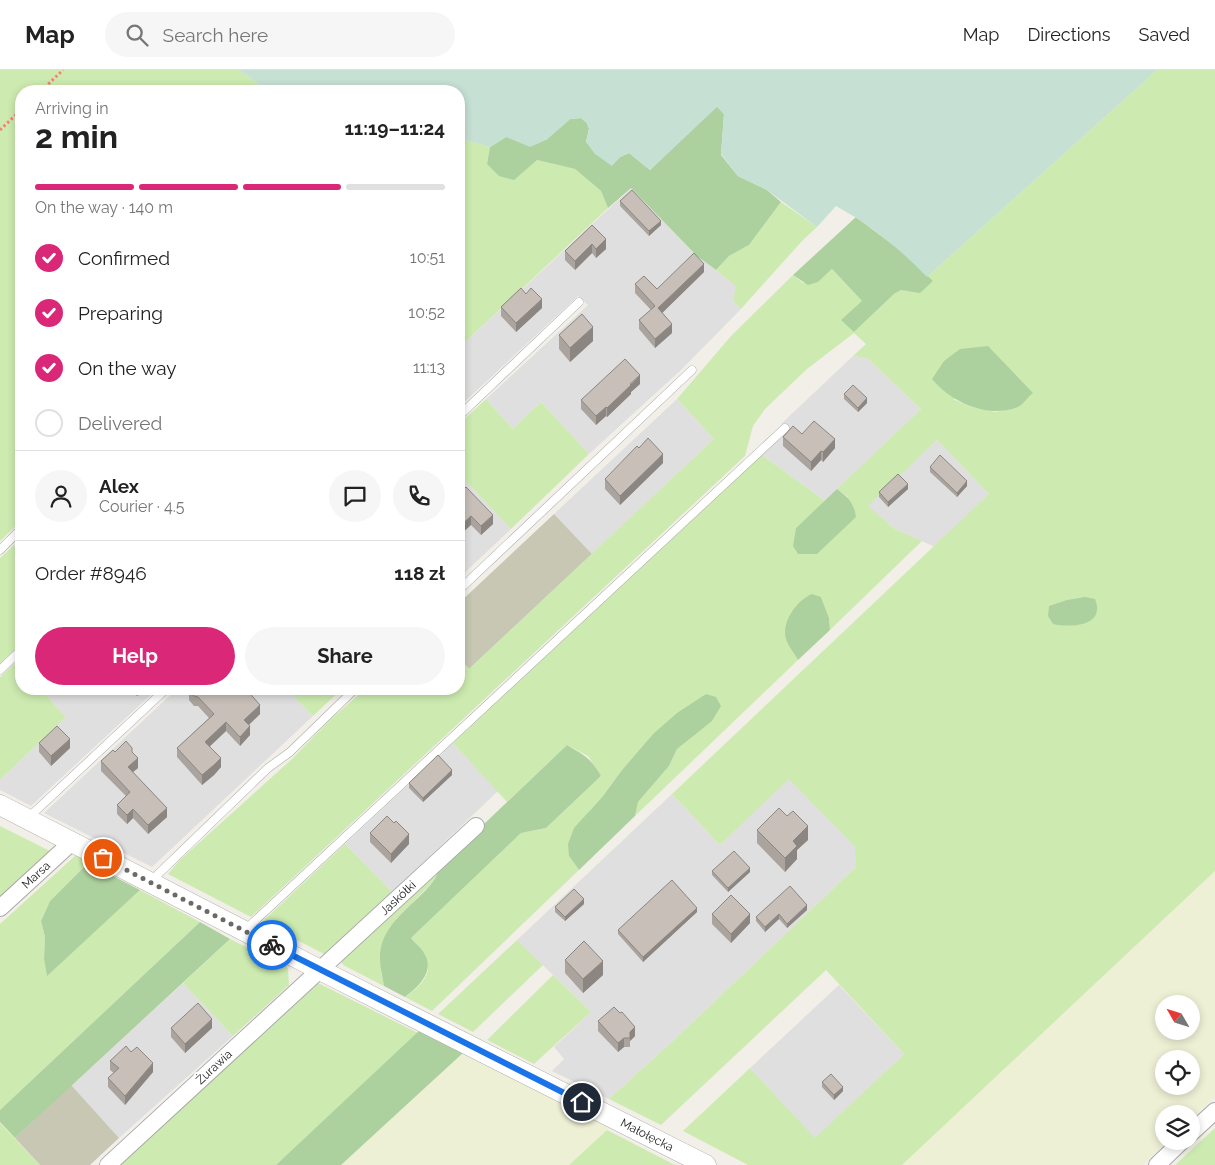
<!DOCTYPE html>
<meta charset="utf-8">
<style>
:root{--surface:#fff;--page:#f6f6f6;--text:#222;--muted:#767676;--line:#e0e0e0;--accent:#db2777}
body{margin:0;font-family:Raleway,sans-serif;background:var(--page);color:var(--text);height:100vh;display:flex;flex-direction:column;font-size:19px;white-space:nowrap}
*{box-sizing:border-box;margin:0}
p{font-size:16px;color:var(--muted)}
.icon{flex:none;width:28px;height:28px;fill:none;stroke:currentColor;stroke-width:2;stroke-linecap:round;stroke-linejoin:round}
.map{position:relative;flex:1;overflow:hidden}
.side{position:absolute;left:15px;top:15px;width:450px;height:610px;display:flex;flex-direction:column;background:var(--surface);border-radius:20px;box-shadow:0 2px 8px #0003}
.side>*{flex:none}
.needle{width:32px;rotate:309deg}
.controls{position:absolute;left:1155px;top:925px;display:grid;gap:10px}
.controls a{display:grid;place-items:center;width:45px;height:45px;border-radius:50%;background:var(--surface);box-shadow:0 2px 8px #0003;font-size:25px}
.pin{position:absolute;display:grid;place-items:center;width:42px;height:42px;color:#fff;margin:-21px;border:2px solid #fff;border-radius:50%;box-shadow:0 1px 5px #0007}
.courier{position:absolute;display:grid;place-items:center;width:50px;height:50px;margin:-25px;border:4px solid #1a73e8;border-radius:50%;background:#fff;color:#222;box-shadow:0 1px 6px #0007}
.summary em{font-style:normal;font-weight:700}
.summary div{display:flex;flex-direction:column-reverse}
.summary{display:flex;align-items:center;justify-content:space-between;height:85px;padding:0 20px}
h1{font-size:32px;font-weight:700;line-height:38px}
.bar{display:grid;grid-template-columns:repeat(4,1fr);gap:8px 5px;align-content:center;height:60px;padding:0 20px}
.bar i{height:6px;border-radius:4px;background:var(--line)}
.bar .on{background:var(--accent)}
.bar p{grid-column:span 4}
.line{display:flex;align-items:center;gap:12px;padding:0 20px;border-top:1px solid var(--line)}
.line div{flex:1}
.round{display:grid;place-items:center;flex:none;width:52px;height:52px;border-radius:26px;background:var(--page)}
ol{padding:0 20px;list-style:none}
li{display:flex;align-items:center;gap:15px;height:55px}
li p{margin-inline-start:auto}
li .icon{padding:5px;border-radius:50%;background:var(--accent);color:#fff;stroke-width:4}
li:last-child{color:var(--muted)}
li i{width:28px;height:28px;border:2px solid var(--line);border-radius:50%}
.action{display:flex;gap:10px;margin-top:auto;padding:10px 20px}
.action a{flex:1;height:58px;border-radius:30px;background:var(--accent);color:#fff;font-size:20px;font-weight:700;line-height:58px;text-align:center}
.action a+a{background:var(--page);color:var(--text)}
header{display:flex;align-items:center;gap:30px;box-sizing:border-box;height:70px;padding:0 25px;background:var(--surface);border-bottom:1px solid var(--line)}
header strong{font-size:24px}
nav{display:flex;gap:28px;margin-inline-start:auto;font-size:18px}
.search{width:350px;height:45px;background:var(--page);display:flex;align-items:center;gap:12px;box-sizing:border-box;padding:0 18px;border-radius:28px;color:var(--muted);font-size:19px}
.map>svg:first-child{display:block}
.residential{fill:#e0dfdf}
.construction{fill:#c7c7b4}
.farmland{fill:#eef0d5;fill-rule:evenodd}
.grass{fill:#cdebb0;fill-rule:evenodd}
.forest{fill:#add19e}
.wetland{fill:#c6e0d4}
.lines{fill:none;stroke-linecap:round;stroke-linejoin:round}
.service-casing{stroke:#a9a9a9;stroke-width:9}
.minor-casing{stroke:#a9a9a9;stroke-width:18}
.tertiary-casing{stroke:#a9a9a9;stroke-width:21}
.path{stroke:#fa8072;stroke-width:3;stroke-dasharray:2.5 2.5;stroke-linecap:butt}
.service{stroke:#fff;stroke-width:8}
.minor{stroke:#fff;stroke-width:16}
.tertiary{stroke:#fff;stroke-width:20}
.wall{fill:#aba49e}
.shaded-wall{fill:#8b8681}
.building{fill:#c7bfb8;stroke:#8b8681}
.done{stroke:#6b6a68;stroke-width:5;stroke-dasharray:0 9}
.route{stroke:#1a73e8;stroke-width:6}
.labels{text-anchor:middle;stroke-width:4;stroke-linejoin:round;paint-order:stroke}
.street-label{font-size:12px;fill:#222;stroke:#fff}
</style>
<header>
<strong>Map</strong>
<div class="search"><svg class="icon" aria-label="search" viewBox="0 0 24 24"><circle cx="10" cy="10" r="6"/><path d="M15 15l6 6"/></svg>Search here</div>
<nav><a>Map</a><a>Directions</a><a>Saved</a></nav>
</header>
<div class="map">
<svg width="1215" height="1095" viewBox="0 0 1215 1095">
<rect width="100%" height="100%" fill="#f2efe9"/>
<!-- residential -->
<path class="residential" d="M631 118 697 186 737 216 733 231 741 239 681 300 589 384 541 332 513 359 486 329 588 235 578 226 459 337V278Z
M853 286 867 288 921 339 825 431 762 385 788 361 781 354Z
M677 329 714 369 592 484 554 444Z
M937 370 989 424 935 477 895 459 867 436Z
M461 406 511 459 459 508V408Z
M40 619H157L31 736 0 720V710L66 647Z
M177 619H287L313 646 152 797 44 743Z
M453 673 498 721 392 822 345 774Z
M789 708 856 778V797L675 969 609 1029 552 1001 564 989 554 977 591 942 517 870 672 724 720 775Z
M183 913 233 966 119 1068 71 1016Z
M839 915 904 984 815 1069 750 998Z"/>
<!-- construction -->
<path class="construction" d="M554 444 592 484 469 599 459 588V533Z
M71 1015 119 1068 90 1095H40L15 1068Z"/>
<!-- farmland -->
<path class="farmland" d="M1215 801V1027L1191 1049V1044H1164V1071H1168L1143 1095H902ZM1164 934H1191V961H1164ZM1164 989H1191V1016H1164Z
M464 982 613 1056 607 1060 569 1095H341Z"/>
<!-- grass -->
<path class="grass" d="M0 0H239L268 21H21V451L0 471Z
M1157 0H1215V801L902 1095H748L683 1061 750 998 815 1068 904 984 826 900 661 1055 609 1029 675 969 856 797 855 777 789 709 720 775 672 724 989 424 937 370 868 436 895 459 922 471 830 560 829 548 821 527 786 569 798 590 635 746 638 732 669 696 677 679 689 668 706 624 653 664 622 700 603 726 589 741 569 786 579 800 432 941 405 927C434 907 435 893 411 868L521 763 546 758 601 706 588 686 567 675 507 732 453 673 762 385 825 431 796 458 848 427 837 419 921 339 867 288 853 286 866 274 854 263 807 299 765 339 753 356 745 386 251 847 168 804 180 790 293 688 331 649 365 619H459V588L469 599 714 369 677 329 731 266 793 205 803 213 818 212 832 199 862 231 854 262 894 224 901 220 920 222 933 211 927 207ZM1033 323 1017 338 995 342 972 337 953 329Z
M459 68 490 77 487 94 537 90 575 99 601 121 608 138 459 278Z
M781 132 817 157 802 171 741 239 733 231 736 216 716 200 729 186 749 175Z
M486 329 513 359 541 332 589 384 511 459 461 406 459 408V354Z
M14 475 21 482V574L0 593V488Z
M16 592 21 597V619H40L66 647 0 710V607Z
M287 619H342L313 646Z
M0 756 50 781 0 827Z
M345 774 392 822 326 885 262 852Z
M76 785 88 793 50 831 41 851 45 867 44 889 47 905 140 820 200 852 0 1040V854Z
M441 795 433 812 396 849 381 902 384 916 343 895 341 891Z
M230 869 288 898 289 915 233 966 183 913Z
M517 870 543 895 473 962 438 944Z
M553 905 591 942 534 994 487 970Z
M316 912 418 963 276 1095H118Z
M0 1053 40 1095H0Z
M1215 1058V1095H1175Z
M607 1060 675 1095H569Z"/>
<!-- forest -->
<path class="forest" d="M717 36 724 44 721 85 738 106 767 120 781 132 749 175 729 186 716 200 697 186 631 118 608 138 601 121 575 99 537 90 514 110 499 106 487 94 490 77 506 67 546 70 570 49 581 48 587 53 589 59 586 72 612 95 620 87 629 83 650 100Z
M856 147 904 183 933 211 920 223 901 220 894 224 854 262 841 250 862 231 832 199 818 212 808 215 793 205Z
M988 276 1033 323C1028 327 1022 336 1016 338 986 348 951 332 932 309L944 291 960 279Z
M837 419C848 427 854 433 856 447L817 484H798L793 476 796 458Z
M812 524 821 527 829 548 830 560 798 590C795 584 788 576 786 569 781 552 797 530 812 524Z
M1085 527 1095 529C1106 556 1071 558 1053 554L1048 546 1049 536 1067 530Z
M706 624 716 627 721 636 712 651 677 679 669 696 638 732 635 746 579 800 569 786 568 774 574 758 603 726 622 700 653 664 677 643Z
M567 675C585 686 590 687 601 706L546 758 521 763 411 868C414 872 419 876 422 880 437 899 420 916 405 927L384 916C382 904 378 890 381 877 388 849 415 834 432 813 436 808 438 801 441 795Z
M88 793 140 820 47 906 44 889 45 867 41 851 50 831Z
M200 852 230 869 15 1068 0 1052V1040Z
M421 959 464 982 341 1095H276Z"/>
<!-- wetland -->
<path class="wetland" d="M239 0H1157L927 207C900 179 871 155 836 136L817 157 767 120 738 106 721 84 724 44 717 37 650 100 629 83 620 87 612 96 595 84 586 72 589 59 587 53 581 48 570 49 546 70 530 77 506 67 490 77 459 68V21H268Z"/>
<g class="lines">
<defs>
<path id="service" d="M459 346 579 232
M0 480 21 459
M459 520 692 300
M0 600 21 580
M28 748 166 619
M151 811 268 698 290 682 355 619
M245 860 785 358"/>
<path id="minor" d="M0 838 72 772
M1191 1063 1215 1041
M108 1095 476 756
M1157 1095 1182 1071"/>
<path id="tertiary" d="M0 735 320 900 706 1095"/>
</defs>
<!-- service casing -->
<use href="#service" class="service-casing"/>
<!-- minor casing -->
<use href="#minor" class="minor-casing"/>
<!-- tertiary casing -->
<use href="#tertiary" class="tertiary-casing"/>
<!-- path -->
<path class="path" d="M41 21 63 0
M0 60 21 40"/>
<!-- service -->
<use href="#service" class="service"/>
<!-- minor -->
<use href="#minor" class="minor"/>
<!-- tertiary -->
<use href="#tertiary" class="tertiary"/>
</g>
<!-- wall -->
<path class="wall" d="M620 131 661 155 649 166 620 136Z
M592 155 606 179 596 188 592 183 575 200 565 190V181Z
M704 202 662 243 672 263 655 278 639 259V250L651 240 635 223V214L657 219Z
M501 237 542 238 516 262 501 246Z
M559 265 593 271 570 292 559 279Z
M640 314 631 322V324L607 347 606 346 596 355 581 339V330Z
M844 324 867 333 858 342 844 329Z
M802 364 835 378 823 392 821 390 811 401 783 376V367Z
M663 393 620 435 605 419V409Z
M930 397 967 416 957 427 930 402Z
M908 419 888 437 879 427V422Z
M459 424 493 454 481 465 471 455Z
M130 619H144L137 626Z
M189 619 260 644 249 655 250 665 240 676 226 661 210 676 221 697 214 705 202 715 177 687V678L209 648 198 636H194L189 630Z
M39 673 70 678 51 696 39 682Z
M115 682 132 683 138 698 133 702 167 747 148 764 133 748 127 754 117 744V735L126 726 101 701V691Z
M452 705 423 732 409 718V713Z
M757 760 808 770 797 780V789L785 802 757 773Z
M370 763 409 774 391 793 370 772Z
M712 801 750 802 728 822 712 805Z
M584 834 565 851 555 842V837Z
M807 840 787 858 779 849 765 862 756 851V847Z
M697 842 643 892 618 864V860Z
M712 844 750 853 731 873 712 854Z
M565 890 603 905 583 923 565 903Z
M598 951 635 966 630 971V977H624L618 982 598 961Z
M171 958H212L185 983 171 967Z
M131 982 153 1002 125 1035 108 1017V1008L114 1003 110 1000V991Z
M822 1012 843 1021 834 1030 822 1017Z"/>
<!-- shaded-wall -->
<path class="shaded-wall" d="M661 151V155L649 166V161Z
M606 169V179L596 188V179Z
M592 174V183L575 200V191Z
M704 194V202L658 247V238Z
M542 229V238L516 262V253Z
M672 254V263L655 278V269Z
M593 257V271L570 292V278Z
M640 305V314L631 322V324L607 347V338Z
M867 328V333L858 342V338Z
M606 337V346L596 355V346Z
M835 369V378L823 392V382Z
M821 381V390L811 401V392Z
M663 384V393L620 435V426Z
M967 411V416L957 427V423Z
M908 414V419L888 437V432Z
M493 445V454L481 465V456Z
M471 446V455L459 466V457Z
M137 619H144L137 626Z
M260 635V644L244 659V650Z
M226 652V661L205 681V672Z
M250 656V665L240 676V667Z
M70 669V678L51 696V686Z
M138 688V698L128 706V697Z
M221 688V697L214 705 202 715V705Z
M452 700V705L423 732V728Z
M167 738V747L148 764V755Z
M133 739V748L127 754V745Z
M808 756V770L797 780V789L785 802V788L793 771Z
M409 764V774L391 793V784Z
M750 798V802L728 822V818Z
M584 829V834L565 851V847Z
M807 835V840L787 858V854Z
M697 838V842L643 892V887Z
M750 844V853L731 873V864Z
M779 844V849L765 862V857Z
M603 891V905L583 923V909Z
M212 949V958L185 983V974Z
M635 957V966L630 971V977V962Z
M624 968V977L618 982V973Z
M153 993V1002L125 1035V1026Z
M843 1017V1021L834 1030V1025Z"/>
<!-- building -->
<path class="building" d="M632 120 661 151 649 161 620 131Z
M592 155 606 169 596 179 592 174 575 191 565 181Z
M694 183 704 194 658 238 672 254 655 269 639 250 655 236 635 214 644 206 657 219Z
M521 218 526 224 531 218 542 229 516 253 501 237Z
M582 244 593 257 570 278 559 265Z
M625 289 640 305 630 314 631 315 607 338 606 337 596 346 581 330Z
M853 315 867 328 858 338 844 324Z
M814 351 835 369 823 382 821 381 811 392 783 367 793 356 802 364Z
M648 368 663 384 620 426 605 409 637 376 639 378Z
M940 385 967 411 957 423 930 397Z
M898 404 908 414 888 432 879 422Z
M466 417 493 445 481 456 471 446 459 457V424Z
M189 619H246L260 635 244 650 250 656 240 667 226 652 205 672 221 688 214 695 202 705 177 678 214 644 198 627 194 626 189 621Z
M57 656 70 669 51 686 39 673Z
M126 671 132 678V682L138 688 128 697 167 738 148 755 133 739 127 745 117 735 130 722 101 691 113 680 115 682Z
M438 685 452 700 423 728 409 713Z
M779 738 787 746 793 741 808 756 793 771 797 776 785 788 757 760Z
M387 746 394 753 396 751 409 764 391 784 370 763Z
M734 781 750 798 728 818 712 801Z
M672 810 697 838 643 887 618 860Z
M790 816 807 835 787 854 779 844 765 857 756 847Z
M574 819 584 829 565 847 555 837Z
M731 825 750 844 731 864 712 844Z
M584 871 603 891 583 909 565 890Z
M198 933 212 949 185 974 171 958Z
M614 937 620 943 622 942 635 957 630 962V968H624L618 973 598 951Z
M126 976 131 982 137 977 153 993 125 1026 108 1008 119 998 110 991Z
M831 1004 843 1017 834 1025 822 1012Z"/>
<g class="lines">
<!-- done -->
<path class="done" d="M103 788 272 875"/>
<!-- route -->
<path class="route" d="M272 875 582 1032"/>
</g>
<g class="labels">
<!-- street labels -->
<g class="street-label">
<text transform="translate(36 805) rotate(-43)" y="4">Marsa</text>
<text transform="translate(398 828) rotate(-43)" y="4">Jaskółki</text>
<text transform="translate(214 997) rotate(-43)" y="4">Żurawia</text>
<text transform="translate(647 1065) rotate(27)" y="4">Małołęcka</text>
</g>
</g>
</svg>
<div class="controls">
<a><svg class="needle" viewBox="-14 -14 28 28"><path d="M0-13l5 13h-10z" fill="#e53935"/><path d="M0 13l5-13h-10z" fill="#767676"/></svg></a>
<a><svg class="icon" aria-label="locate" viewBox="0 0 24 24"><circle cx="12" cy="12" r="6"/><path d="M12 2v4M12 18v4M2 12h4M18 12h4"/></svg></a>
<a><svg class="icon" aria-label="layers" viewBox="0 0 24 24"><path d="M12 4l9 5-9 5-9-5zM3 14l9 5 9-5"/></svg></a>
</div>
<div class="pin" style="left:103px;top:788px;background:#ea580c"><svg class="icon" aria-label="bag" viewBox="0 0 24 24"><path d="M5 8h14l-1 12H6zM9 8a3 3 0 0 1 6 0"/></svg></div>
<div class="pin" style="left:582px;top:1032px;background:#1f2937"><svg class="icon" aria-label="home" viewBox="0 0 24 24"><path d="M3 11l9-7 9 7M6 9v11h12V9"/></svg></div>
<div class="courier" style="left:272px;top:875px"><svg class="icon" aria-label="bike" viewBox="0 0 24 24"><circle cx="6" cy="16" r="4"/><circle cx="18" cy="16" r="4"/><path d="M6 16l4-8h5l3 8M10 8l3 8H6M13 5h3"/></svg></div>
<section class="side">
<div class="summary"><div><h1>2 min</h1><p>Arriving in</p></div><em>11:19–11:24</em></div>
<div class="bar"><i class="on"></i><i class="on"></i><i class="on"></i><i></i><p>On the way · 140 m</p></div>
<ol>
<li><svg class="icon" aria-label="check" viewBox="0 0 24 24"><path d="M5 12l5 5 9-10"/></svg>Confirmed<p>10:51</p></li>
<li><svg class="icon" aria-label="check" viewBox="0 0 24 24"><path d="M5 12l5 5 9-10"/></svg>Preparing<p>10:52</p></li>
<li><svg class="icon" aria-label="check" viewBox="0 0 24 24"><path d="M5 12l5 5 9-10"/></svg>On the way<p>11:13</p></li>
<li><i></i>Delivered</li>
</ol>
<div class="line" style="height:90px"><a class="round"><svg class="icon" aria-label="person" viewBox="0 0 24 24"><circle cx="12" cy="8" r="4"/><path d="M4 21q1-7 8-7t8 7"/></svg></a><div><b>Alex</b><p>Courier · 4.5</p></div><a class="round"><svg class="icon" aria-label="chat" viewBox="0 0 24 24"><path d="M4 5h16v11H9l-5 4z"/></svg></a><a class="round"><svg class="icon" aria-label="phone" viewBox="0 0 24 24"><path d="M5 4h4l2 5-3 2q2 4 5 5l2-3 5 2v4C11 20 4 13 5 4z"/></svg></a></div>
<div class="line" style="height:65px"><div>Order #8946</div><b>118 zł</b></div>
<div class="action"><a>Help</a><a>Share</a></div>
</section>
</div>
